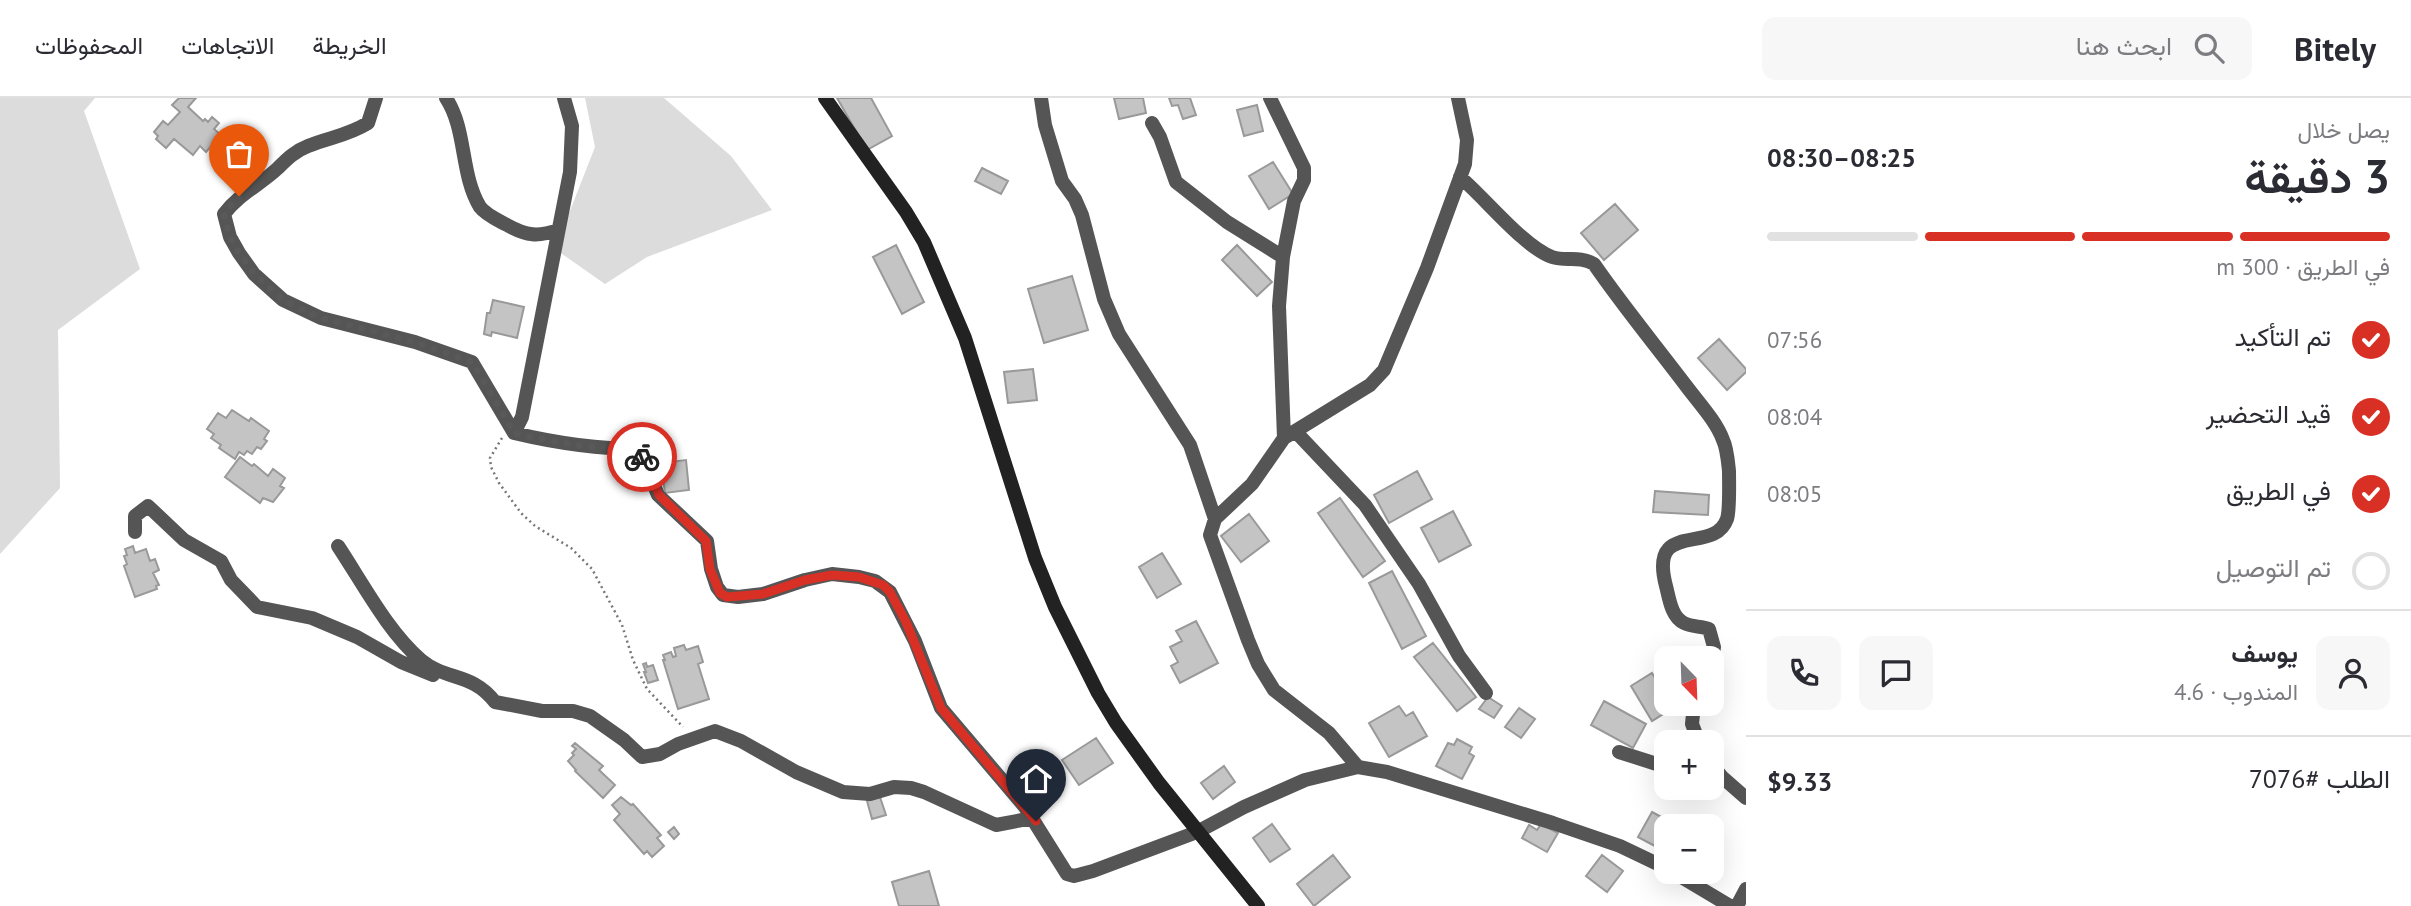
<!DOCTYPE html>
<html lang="ar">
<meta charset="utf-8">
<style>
:root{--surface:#fff;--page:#f7f7f7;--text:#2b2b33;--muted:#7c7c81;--line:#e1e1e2;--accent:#d93025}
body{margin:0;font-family:"PT Sans",Vazirmatn,sans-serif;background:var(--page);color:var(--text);direction:rtl;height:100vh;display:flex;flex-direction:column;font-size:26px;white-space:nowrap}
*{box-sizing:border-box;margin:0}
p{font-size:23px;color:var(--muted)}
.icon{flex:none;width:38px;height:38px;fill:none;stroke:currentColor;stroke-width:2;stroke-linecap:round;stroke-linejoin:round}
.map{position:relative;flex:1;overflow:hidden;direction:ltr}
.details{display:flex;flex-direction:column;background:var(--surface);width:665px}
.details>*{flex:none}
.needle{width:46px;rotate:157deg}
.controls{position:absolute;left:1654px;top:548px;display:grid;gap:14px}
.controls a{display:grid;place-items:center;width:70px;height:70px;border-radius:14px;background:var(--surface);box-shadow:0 7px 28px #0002;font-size:35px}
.pin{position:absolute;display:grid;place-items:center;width:60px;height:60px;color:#fff;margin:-72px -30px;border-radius:50% 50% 50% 0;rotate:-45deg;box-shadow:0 0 7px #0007}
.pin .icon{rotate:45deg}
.courier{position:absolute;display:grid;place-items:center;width:70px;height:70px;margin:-35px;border:5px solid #d93025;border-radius:50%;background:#fff;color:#222;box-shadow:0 2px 9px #0007}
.overview em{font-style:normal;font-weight:600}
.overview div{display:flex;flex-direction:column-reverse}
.overview{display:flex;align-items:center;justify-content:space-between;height:119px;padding:0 21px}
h1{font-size:46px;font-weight:600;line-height:52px}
.bar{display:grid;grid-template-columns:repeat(4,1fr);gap:10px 7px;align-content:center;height:84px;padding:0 21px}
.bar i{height:9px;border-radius:5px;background:var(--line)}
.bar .active{background:var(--accent)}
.bar p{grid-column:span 4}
.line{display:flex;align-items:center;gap:18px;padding:0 21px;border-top:2px solid var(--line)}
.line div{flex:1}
.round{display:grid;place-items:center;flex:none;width:74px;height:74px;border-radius:14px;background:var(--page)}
ol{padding:0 21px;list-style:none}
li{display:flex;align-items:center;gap:21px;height:77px}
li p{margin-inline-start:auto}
li .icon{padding:7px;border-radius:50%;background:var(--accent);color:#fff;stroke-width:4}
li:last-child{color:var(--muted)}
li i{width:38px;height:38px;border:4px solid var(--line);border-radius:50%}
header{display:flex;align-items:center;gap:42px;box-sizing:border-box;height:98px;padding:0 35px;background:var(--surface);border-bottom:2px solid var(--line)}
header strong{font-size:33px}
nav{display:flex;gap:38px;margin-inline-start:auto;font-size:24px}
.search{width:490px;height:63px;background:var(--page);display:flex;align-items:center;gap:18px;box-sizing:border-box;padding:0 24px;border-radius:14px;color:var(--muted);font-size:26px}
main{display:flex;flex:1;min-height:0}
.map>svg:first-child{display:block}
.green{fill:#dcdcdc}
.building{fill:#c4c4c4;stroke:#999;stroke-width:2}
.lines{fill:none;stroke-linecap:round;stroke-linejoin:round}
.path{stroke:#777;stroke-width:2.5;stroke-dasharray:2 3.5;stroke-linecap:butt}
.minor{stroke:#555;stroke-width:14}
.secondary{stroke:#222;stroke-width:14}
.done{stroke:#595959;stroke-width:7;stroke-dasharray:0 12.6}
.route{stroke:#d93025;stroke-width:9}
</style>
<header>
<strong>Bitely</strong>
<div class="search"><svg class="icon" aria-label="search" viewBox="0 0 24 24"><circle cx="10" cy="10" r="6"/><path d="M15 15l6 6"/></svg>ابحث هنا</div>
<nav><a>الخريطة</a><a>الاتجاهات</a><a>المحفوظات</a></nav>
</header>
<main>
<section class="details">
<div class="overview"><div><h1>3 دقيقة</h1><p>يصل خلال</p></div><em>08:25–08:30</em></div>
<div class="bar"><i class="active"></i><i class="active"></i><i class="active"></i><i></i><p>في الطريق · 300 m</p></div>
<ol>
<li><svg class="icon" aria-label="check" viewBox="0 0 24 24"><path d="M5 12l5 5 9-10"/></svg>تم التأكيد<p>07:56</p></li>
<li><svg class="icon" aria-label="check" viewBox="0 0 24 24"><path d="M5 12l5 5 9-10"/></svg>قيد التحضير<p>08:04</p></li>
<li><svg class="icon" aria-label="check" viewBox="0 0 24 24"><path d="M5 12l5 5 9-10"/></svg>في الطريق<p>08:05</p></li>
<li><i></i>تم التوصيل</li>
</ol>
<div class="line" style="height:126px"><a class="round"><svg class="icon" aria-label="person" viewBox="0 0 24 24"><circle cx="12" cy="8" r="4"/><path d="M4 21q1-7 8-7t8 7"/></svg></a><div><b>يوسف</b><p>المندوب · 4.6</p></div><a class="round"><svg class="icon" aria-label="chat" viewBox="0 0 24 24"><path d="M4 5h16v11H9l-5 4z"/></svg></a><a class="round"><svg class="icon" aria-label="phone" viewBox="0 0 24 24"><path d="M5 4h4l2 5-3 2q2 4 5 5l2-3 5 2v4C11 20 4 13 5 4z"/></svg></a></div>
<div class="line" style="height:91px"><div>الطلب #7076</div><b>$9.33</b></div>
</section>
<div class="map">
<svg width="1746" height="808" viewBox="0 0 1746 808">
<rect width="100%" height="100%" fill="#fff"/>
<!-- green -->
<path class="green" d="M0 0H95L84 13 140 171 58 232 60 390 0 456Z
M585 0H664L731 58 772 112 647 159 605 186 555 151 595 49Z"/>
<!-- building -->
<path class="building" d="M179 0H196L188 9 203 23 205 21 208 24 212 19 219 25 214 31 221 37 206 54 200 48 193 57 174 41 166 50 156 41 158 38 154 34 163 23 168 27 180 14 172 7Z
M837 0H871L892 38 867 52Z
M1114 0H1143L1146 15 1119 21Z
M1169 0H1190L1196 17 1183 21 1178 7 1172 8Z
M1257 7 1263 33 1244 38 1237 12Z
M1273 64 1293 96 1269 111 1249 78Z
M982 70 1008 83 1001 96 975 83Z
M1615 106 1638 132 1604 162 1581 135Z
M896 147 924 204 902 216 873 159Z
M1237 147 1272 184 1257 198 1222 162Z
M1072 178 1088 232 1044 245 1028 191Z
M493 202 524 209 517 240 492 234 491 238 484 236 487 215H490Z
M1719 241 1746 271V274L1727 292 1698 260Z
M1033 271 1037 302 1008 305 1004 274Z
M232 312 249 323 251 320 269 333 264 341 267 343 261 351 257 349 252 356 247 353 244 357 239 354 235 361 219 350 221 347 211 340 214 336 207 331 218 315 226 320Z
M240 359 252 368 254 366 268 378 273 371 285 380 280 388 284 390 273 404 263 400 260 405 225 379Z
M686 362 689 392 665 395 661 365Z
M1417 373 1432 401 1389 425 1374 397Z
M1655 393 1709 397 1708 417 1653 414Z
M1340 400 1385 463 1363 479 1318 415Z
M1453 413 1471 447 1439 464 1421 430Z
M1249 416 1269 443 1241 464 1221 438Z
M133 448 135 455 146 451 150 463 155 461 159 472 153 475 159 487 156 488 157 491 135 499 124 468 127 466 124 458 127 457 125 451Z
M1162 455 1181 486 1157 500 1139 469Z
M1392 473 1426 538 1402 551 1369 485Z
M1196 523 1218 565 1180 585 1171 568 1178 564 1170 549 1182 543 1176 533Z
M1433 545 1476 599 1457 613 1414 559Z
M684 547 686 552 698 548 703 564 698 566 709 601 678 611 663 562H665L663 557 671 554 673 559 676 558 674 550Z
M646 565 647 569 653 567 658 582 648 585 644 574H646L643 566Z
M1652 575 1666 598V606H1670L1673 610 1652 623 1631 588Z
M1488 599 1502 608 1494 620 1479 611Z
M1604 603 1646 626 1633 650 1591 627Z
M1399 608 1406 618 1413 614 1427 638 1389 659 1369 625Z
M1519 610 1535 621 1521 640 1505 629Z
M1096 640 1113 665 1079 687 1062 662Z
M1457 641 1472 649 1469 655 1474 658 1462 681 1436 668 1448 645 1454 647Z
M575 645 603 668 599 672 615 687 603 700 575 673 576 672 568 663 574 657 572 655 576 651 572 648Z
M1024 664 1048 693 1032 706 1008 677Z
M1224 668 1235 684 1213 701 1201 685Z
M621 699 631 707 633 706 661 737 657 740 664 748 652 759 647 753 644 756 614 722 620 716 612 707Z
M880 699 886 717 872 721 867 703Z
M1652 714 1678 728H1666V754L1638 739Z
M1272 726 1290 751 1270 764 1253 740Z
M1541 726 1558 735 1547 754 1522 740 1529 727 1537 732Z
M674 729 679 736 674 741 668 734Z
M1333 757 1350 779 1314 808 1297 786Z
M1602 757 1623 773 1607 794 1586 778Z
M929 773 939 808H899L892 784Z"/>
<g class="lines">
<!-- path -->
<path class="path" d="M502 340 490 360 491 369 499 385 521 415 535 428 571 450 592 471 622 527 633 562 647 591 683 629"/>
<!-- minor -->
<path class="minor" d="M376 0 368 25C347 38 330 39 308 48 295 53 287 61 278 70 260 87 239 96 224 116L230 139 239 155 254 176 283 202 321 220 415 244 472 264 514 335C556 345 597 351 639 351L658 397 707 443 711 471 717 489 723 497 738 499 763 496 805 482 832 476 859 479 875 483 890 494 915 543 941 610 1025 709 1067 776 1074 778 1093 773 1197 734 1244 709 1305 682 1358 669 1387 674 1553 725 1620 748 1666 770
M446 0C467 32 460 76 480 109 486 117 498 122 507 127 527 138 538 139 558 132
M1041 0 1045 27 1062 83 1075 101 1082 117 1104 201 1119 236 1190 347 1215 421
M1270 0 1304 70V82L1294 103 1283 159 1279 208 1284 340
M1152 25 1160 39 1176 84 1227 124 1283 159
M1460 79C1485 100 1524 149 1552 159 1567 164 1578 157 1594 166 1623 208 1656 248 1687 289 1699 305 1716 323 1723 342 1727 350 1728 364 1729 373 1729 384 1730 412 1727 421 1714 458 1648 420 1666 488 1669 499 1671 519 1684 525 1691 529 1701 528 1709 531L1714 549 1712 563
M1295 333 1365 407 1419 486 1459 558 1486 595
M514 335 522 319 570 74 572 28 564 0
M135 434V418L148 408 184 442 221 463 231 482 257 509 312 520 357 539 401 564 433 577
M338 448C362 484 388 534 421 562 446 583 472 574 495 604L542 613H573L590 618 624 642 642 659 660 656 678 646 715 633 741 643 796 674 843 694 870 696 894 689 911 690 924 694 996 727 1033 720
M1694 606 1692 626 1699 644
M1619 654 1666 669
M1712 667 1722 679 1746 700
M1358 669 1329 635 1274 592 1258 566 1248 542 1210 437 1215 421 1252 386 1284 340 1370 287 1384 272 1427 170 1465 66 1467 42 1458 0
M1673 774 1730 808
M1737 808 1746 791"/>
<!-- secondary -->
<path class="secondary" d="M825 0 906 114 924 144 965 240 1035 460 1055 509 1098 595 1116 625 1159 685 1258 808"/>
</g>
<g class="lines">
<!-- done -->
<path class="done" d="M239 98 224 116 230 139 239 155 254 176 283 202 321 220 415 244 472 264 514 335C556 345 596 351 639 351L642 359"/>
<!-- route -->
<path class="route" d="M642 359 659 397 706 443 710 471 720 495 727 499 763 496 805 482 832 477 859 479 883 487 890 494 906 524 941 610 1036 723"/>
</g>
</svg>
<div class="controls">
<a><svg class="needle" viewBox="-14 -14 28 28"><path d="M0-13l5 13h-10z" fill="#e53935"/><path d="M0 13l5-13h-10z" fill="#7c7c81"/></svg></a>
<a>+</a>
<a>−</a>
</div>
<div class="pin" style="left:239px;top:98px;background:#ea580c"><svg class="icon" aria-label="bag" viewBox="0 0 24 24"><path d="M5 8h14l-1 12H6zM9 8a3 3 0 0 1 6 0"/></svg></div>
<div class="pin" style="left:1036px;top:723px;background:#1f2937"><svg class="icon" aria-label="home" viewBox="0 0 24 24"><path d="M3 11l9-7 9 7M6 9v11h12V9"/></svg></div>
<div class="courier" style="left:642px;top:359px"><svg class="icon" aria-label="bike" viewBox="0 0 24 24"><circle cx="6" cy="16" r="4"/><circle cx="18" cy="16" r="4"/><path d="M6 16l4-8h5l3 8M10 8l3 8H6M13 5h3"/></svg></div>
</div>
</main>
